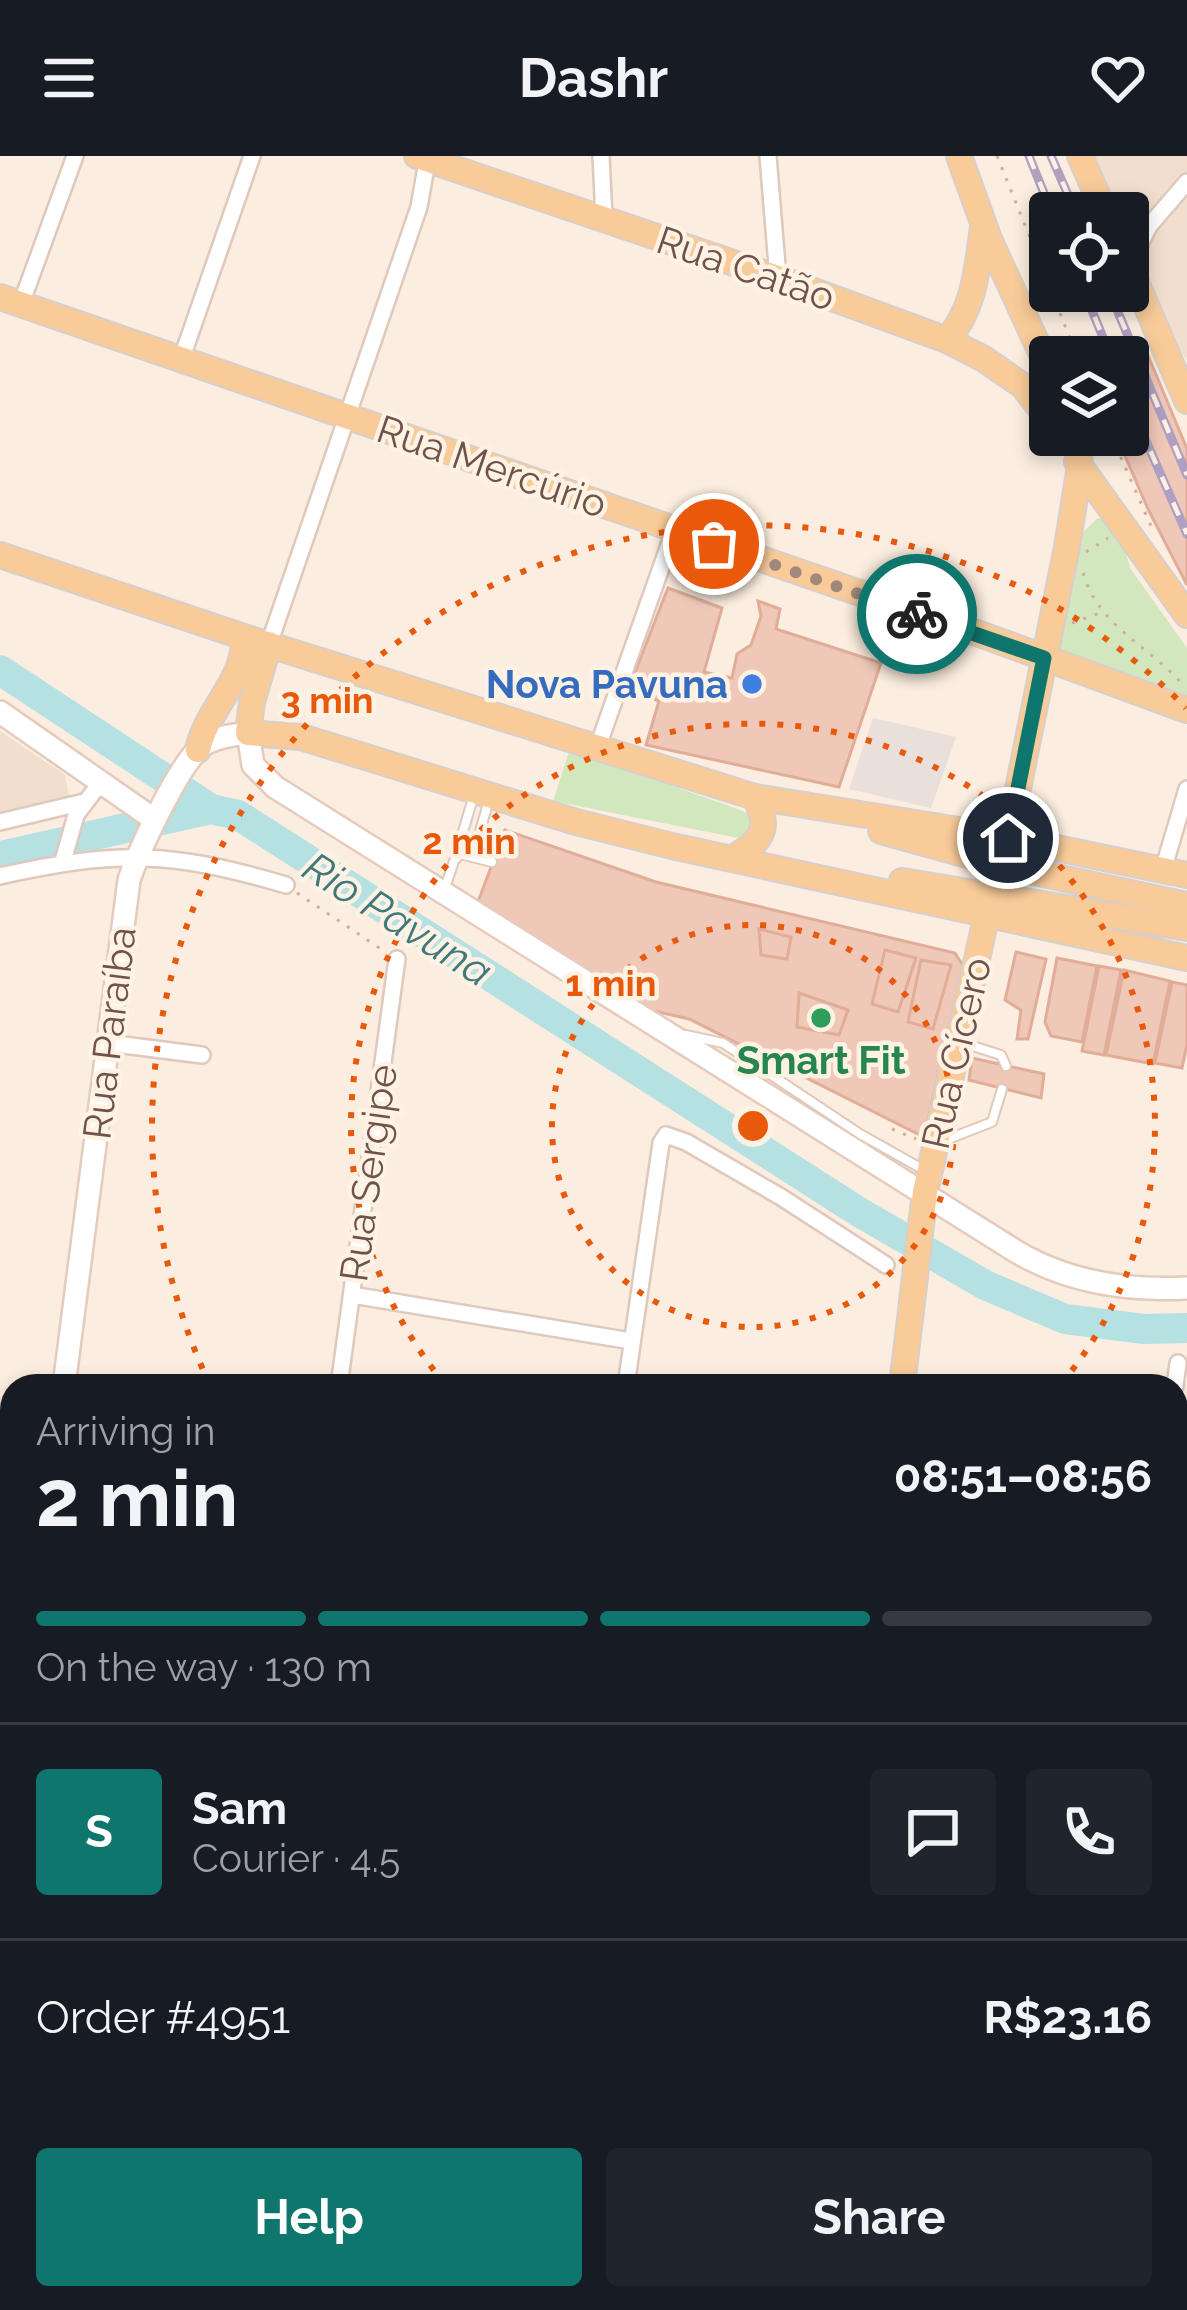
<!DOCTYPE html>
<meta charset="utf-8">
<style>
:root{--surface:#171b24;--page:#20242c;--text:#f1f3f6;--muted:#9ea1a6;--line:#363941;--accent:#0f766e}
body{margin:0;font-family:Raleway,sans-serif;background:var(--page);color:var(--text);height:100vh;display:flex;flex-direction:column;font-size:45px;white-space:nowrap}
*{box-sizing:border-box;margin:0}
p{font-size:39px;color:var(--muted)}
.icon{flex:none;width:66px;height:66px;fill:none;stroke:currentColor;stroke-width:2;stroke-linecap:round;stroke-linejoin:round}
.map{position:relative;flex:1;overflow:hidden}
.drawer{position:absolute;left:0px;top:1218px;width:1188px;height:936px;display:flex;flex-direction:column;background:var(--surface);border-radius:36px 36px 0 0;box-shadow:0 6px 18px #0003}
.drawer>*{flex:none}
.buttons{position:absolute;left:1029px;top:36px;display:grid;gap:24px}
.buttons a{display:grid;place-items:center;width:120px;height:120px;border-radius:12px;background:var(--surface);box-shadow:0 6px 18px #0003;font-size:60px}
.pin{position:absolute;display:grid;place-items:center;width:102px;height:102px;color:#fff;margin:-51px;border:6px solid #fff;border-radius:50%;box-shadow:0 3px 12px #0007}
.courier{position:absolute;display:grid;place-items:center;width:120px;height:120px;margin:-60px;border:9px solid #0f766e;border-radius:50%;background:#fff;color:#222;box-shadow:0 3px 15px #0007}
.overview em{font-style:normal;font-weight:700}
.overview div{display:flex;flex-direction:column-reverse}
.overview{display:flex;align-items:center;justify-content:space-between;height:204px;padding:0 36px}
h1{font-size:78px;font-weight:700;line-height:90px}
.bar{display:grid;grid-template-columns:repeat(4,1fr);gap:18px 12px;align-content:center;height:144px;padding:0 36px}
.bar i{height:15px;border-radius:9px;background:var(--line)}
.bar .selected{background:var(--accent)}
.bar p{grid-column:span 4}
.line{display:flex;align-items:center;gap:30px;padding:0 36px;border-top:3px solid var(--line)}
.line div{flex:1}
.round{display:grid;place-items:center;flex:none;width:126px;height:126px;border-radius:12px;background:var(--page)}
.action{display:flex;gap:24px;margin-top:auto;padding:24px 36px}
.action a{flex:1;height:138px;border-radius:12px;background:var(--accent);color:#fff;font-size:48px;font-weight:700;line-height:138px;text-align:center}
.action a+a{background:var(--page);color:var(--text)}
header{display:flex;justify-content:space-between;align-items:center;height:156px;padding:0 36px;background:var(--surface);font-size:54px;font-weight:700}
.map>svg:first-child{display:block}
.residential{fill:#f2dece}
.industrial{fill:#e9e0db}
.green{fill:#d3e7bf}
.lines{fill:none;stroke-linecap:round;stroke-linejoin:round}
.river{stroke:#b5e1e3;stroke-width:30}
.building{fill:#efc8b8;stroke:#e1ad99;stroke-width:3}
.lane-casing{stroke:#dec9bc;stroke-width:12}
.street-casing{stroke:#dec9bc;stroke-width:20}
.secondary-casing{stroke:#e5cbbc;stroke-width:26}
.primary-casing{stroke:#d7cfcc;stroke-width:28}
.path{stroke:#d3ac9c;stroke-width:3;stroke-dasharray:3 9;stroke-linecap:butt}
.lane{stroke:#fff;stroke-width:8}
.street{stroke:#fff;stroke-width:15}
.secondary{stroke:#fff;stroke-width:21}
.primary{stroke:#f8cb99;stroke-width:24}
.rail-casing{stroke:#afa0c2;stroke-width:9}
.rail{stroke:#fef2e5;stroke-width:4.5;stroke-dasharray:14;stroke-linecap:butt}
.done{stroke:#a1887d;stroke-width:12;stroke-dasharray:0 21.6}
.route{stroke:#0f766e;stroke-width:15}
.ring{fill:none;stroke:#e8590c;stroke-width:6;stroke-dasharray:6 12}
.shop-dot{fill:#3f7fe0;stroke:#fef2e5;stroke-width:4.5}
.leisure-dot{fill:#2e9e5b;stroke:#fef2e5;stroke-width:4.5}
.labels{text-anchor:middle;stroke-width:9;stroke-linejoin:round;paint-order:stroke}
.street-label{font-size:39px;fill:#705248;stroke:#fef2e5}
.shop-label{font-size:39px;font-weight:bold;fill:#366cbe;stroke:#fef2e5;text-anchor:end}
.leisure-label{font-size:39px;font-weight:bold;fill:#27864d;stroke:#fef2e5}
.water-label{font-size:42px;font-style:italic;fill:#40787c;stroke:#fef2e5}
.centre{fill:#e8590c;stroke:#fef2e5;stroke-width:6}
.ring-label{font-size:36px;text-anchor:middle;font-weight:bold;fill:#e8590c;stroke:#fef2e5;stroke-width:9;stroke-linejoin:round;paint-order:stroke}
</style>
<header><svg class="icon" aria-label="menu" viewBox="0 0 24 24"><path d="M4 6h16M4 12h16M4 18h16"/></svg>Dashr<svg class="icon" aria-label="heart" viewBox="0 0 24 24"><path d="M12 20l-8-8c-3-5 5-10 8-4 3-6 11-1 8 4z"/></svg></header>
<div class="map">
<svg width="1187" height="2154" viewBox="0 0 1187 2154">
<rect width="100%" height="100%" fill="#fbeddf"/>
<!-- residential -->
<path class="residential" d="M1095 0H1187V203L1177 193 1128 78V57H1119Z
M0 575 65 619 69 640 0 656Z"/>
<!-- industrial -->
<path class="industrial" d="M873 562 956 581 931 652 849 633Z"/>
<!-- green -->
<path class="green" d="M1098 362 1103 363 1124 390 1130 412 1187 492V543L1051 500 1083 376Z
M570 593 751 658 758 662 748 684 553 645Z"/>
<g class="lines">
<!-- river -->
<path class="river" d="M0 514 211 653 238 659 859 1056 985 1129 1065 1163 1144 1173 1187 1172
M0 700 211 653"/>
</g>
<!-- building -->
<path class="building" d="M1147 197 1187 293V429L1148 353 1116 279H1128V206Z
M668 432 722 452 704 516 732 522 737 498 751 489 761 460 758 445 780 453 776 473 881 507 839 631 646 589 659 545 628 534Z
M505 674 656 726 955 797 963 810 924 981 689 863 641 852 478 746Z
M759 773 791 781 787 803 761 799Z
M885 794 916 802 898 856 872 848Z
M1016 796 1046 803 1028 883H1017L1021 854 1005 844Z
M1057 802 1097 810 1082 886 1051 880 1045 866Z
M921 804 951 809 933 873 908 866Z
M1099 810 1121 814 1104 899 1082 895Z
M1124 814 1170 825 1153 908 1106 899Z
M1172 826 1187 829V888L1182 912 1155 907Z
M799 837 848 854 839 879 797 871Z
M972 902 1044 918 1041 942 969 924Z"/>
<g class="lines">
<defs>
<path id="lane" d="M489 644 480 675 484 684 499 690
M468 697 460 686 473 642
M444 735 454 705 460 698 492 706
M686 879 723 887 860 978 926 1015
M963 887 1001 899 1006 910
M943 985 992 966 1002 933
M1179 1514 1187 1461"/>
<path id="street" d="M601 0 604 62
M768 0 778 122
M1129 111 1149 70 1187 26
M21 148 75 0
M181 204 252 0
M269 488 419 51 428 0
M597 593 674 375
M0 666 84 646
M63 705 76 659 101 626
M1163 714 1187 633
M0 720C117 694 171 695 286 729
M108 887 202 899
M352 1139 631 1185
M339 1230 397 803
M626 1230 661 987 666 979 686 986 781 1041 886 1109
M1175 1230 1178 1207
M0 1629 12 1630
M0 1727 12 1656
M1176 1790 1187 1791
M0 1904 12 1905
M216 2154 218 2142
M499 2154 500 2142"/>
<path id="secondary" d="M0 556 155 664
M64 1230 129 724C139 694 179 608 202 590 215 581 233 579 248 577L253 609 275 631 1017 1096C1068 1126 1129 1135 1187 1132
M1176 2069 1187 2071
M776 2154 778 2142"/>
<path id="primary" d="M417 0 778 122 947 184 984 203 1023 230 1050 265
M959 0 989 83 1050 216
M1080 0 1105 57
M1128 107 1187 245
M0 141 988 481 1187 554
M947 184C975 152 977 113 983 71
M1077 306 1187 459
M0 399 244 481 755 641 1008 682 1187 719
M269 488 252 546 248 577 301 581 576 666 672 690 1187 802
M198 594C206 554 246 524 244 481
M881 675 1010 711 1187 749
M1008 682 1067 391 1080 310 1078 279
M733 702C761 685 772 674 755 641
M902 725 1187 772
M902 1230 925 1036 987 758
M0 1351 12 1353
M1176 1515 1187 1517
M1176 2093 1187 2087
M1072 2154 1092 2142"/>
</defs>
<!-- lane casing -->
<use href="#lane" class="lane-casing"/>
<!-- street casing -->
<use href="#street" class="street-casing"/>
<!-- secondary casing -->
<use href="#secondary" class="secondary-casing"/>
<!-- primary casing -->
<use href="#primary" class="primary-casing"/>
<!-- path -->
<path class="path" d="M997 0 1050 131
M1051 135 1070 182 1057 186
M1111 279 1151 370
M1086 396 1108 382
M1083 417C1099 471 1147 488 1182 528
M1072 467 1100 457
M297 737 384 795
M892 973 916 983"/>
<!-- lane -->
<use href="#lane" class="lane"/>
<!-- street -->
<use href="#street" class="street"/>
<!-- secondary -->
<use href="#secondary" class="secondary"/>
<!-- primary -->
<use href="#primary" class="primary"/>
<defs>
<path id="rail" d="M1029 0 1052 57
M1051 0 1076 57
M1084 135 1111 201
M1109 135 1187 319
M1128 244 1187 378"/>
</defs>
<!-- rail casing -->
<use href="#rail" class="rail-casing"/>
<!-- rail -->
<use href="#rail" class="rail"/>
</g>
<g class="lines">
<!-- done -->
<path class="done" d="M714 388 917 458"/>
<!-- route -->
<path class="route" d="M917 458 1044 502 1008 682"/>
</g>
<!-- distance rings -->
<g class="ring">
<circle cx="753" cy="970" r="201"/>
<path d="M445 1228A402 402 0 1 1 1061 1228"/>
<path d="M210 1229A602 602 0 0 1 1186 552"/>
</g>
<!-- markers -->
<circle class="shop-dot" cx="752" cy="528" r="12"/>
<circle class="leisure-dot" cx="821" cy="862" r="12"/>
<g class="labels">
<!-- street labels -->
<g class="street-label">
<text transform="translate(746 112) rotate(19)" y="14">Rua Catão</text>
<text transform="translate(492 310) rotate(19)" y="14">Rua Mercúrio</text>
<text transform="translate(109 877) rotate(-83)" y="14">Rua Paraíba</text>
<text transform="translate(956 897) rotate(-77)" y="14">Rua Cícero</text>
<text transform="translate(368 1017) rotate(-82)" y="14">Rua Sergipe</text>
</g>
<!-- shop labels -->
<g class="shop-label">
<text x="728" y="542">Nova Pavuna</text>
</g>
<!-- leisure labels -->
<g class="leisure-label">
<text x="821" y="918">Smart Fit</text>
</g>
<!-- water labels -->
<g class="water-label">
<text transform="translate(398 763) rotate(32)" y="15">Rio Pavuna</text>
</g>
</g>
<circle cx="753" cy="970" r="18" class="centre"/>
<g class="ring-label">
<text x="327" y="557">3 min</text>
<text x="469" y="698">2 min</text>
<text x="611" y="840">1 min</text>
</g>
</svg>
<div class="buttons">
<a><svg class="icon" aria-label="locate" viewBox="0 0 24 24"><circle cx="12" cy="12" r="6"/><path d="M12 2v4M12 18v4M2 12h4M18 12h4"/></svg></a>
<a><svg class="icon" aria-label="layers" viewBox="0 0 24 24"><path d="M12 4l9 5-9 5-9-5zM3 14l9 5 9-5"/></svg></a>
</div>
<div class="pin" style="left:714px;top:388px;background:#ea580c"><svg class="icon" aria-label="bag" viewBox="0 0 24 24"><path d="M5 8h14l-1 12H6zM9 8a3 3 0 0 1 6 0"/></svg></div>
<div class="pin" style="left:1008px;top:682px;background:#1f2937"><svg class="icon" aria-label="home" viewBox="0 0 24 24"><path d="M3 11l9-7 9 7M6 9v11h12V9"/></svg></div>
<div class="courier" style="left:917px;top:458px"><svg class="icon" aria-label="bike" viewBox="0 0 24 24"><circle cx="6" cy="16" r="4"/><circle cx="18" cy="16" r="4"/><path d="M6 16l4-8h5l3 8M10 8l3 8H6M13 5h3"/></svg></div>
<section class="drawer">
<div class="overview"><div><h1>2 min</h1><p>Arriving in</p></div><em>08:51–08:56</em></div>
<div class="bar"><i class="selected"></i><i class="selected"></i><i class="selected"></i><i></i><p>On the way · 130 m</p></div>
<div class="line" style="height:216px"><b class="round" style="background:var(--accent);color:#fff">S</b><div><b>Sam</b><p>Courier · 4.5</p></div><a class="round"><svg class="icon" aria-label="chat" viewBox="0 0 24 24"><path d="M4 5h16v11H9l-5 4z"/></svg></a><a class="round"><svg class="icon" aria-label="phone" viewBox="0 0 24 24"><path d="M5 4h4l2 5-3 2q2 4 5 5l2-3 5 2v4C11 20 4 13 5 4z"/></svg></a></div>
<div class="line" style="height:156px"><div>Order #4951</div><b>R$23.16</b></div>
<div class="action"><a>Help</a><a>Share</a></div>
</section>
</div>
